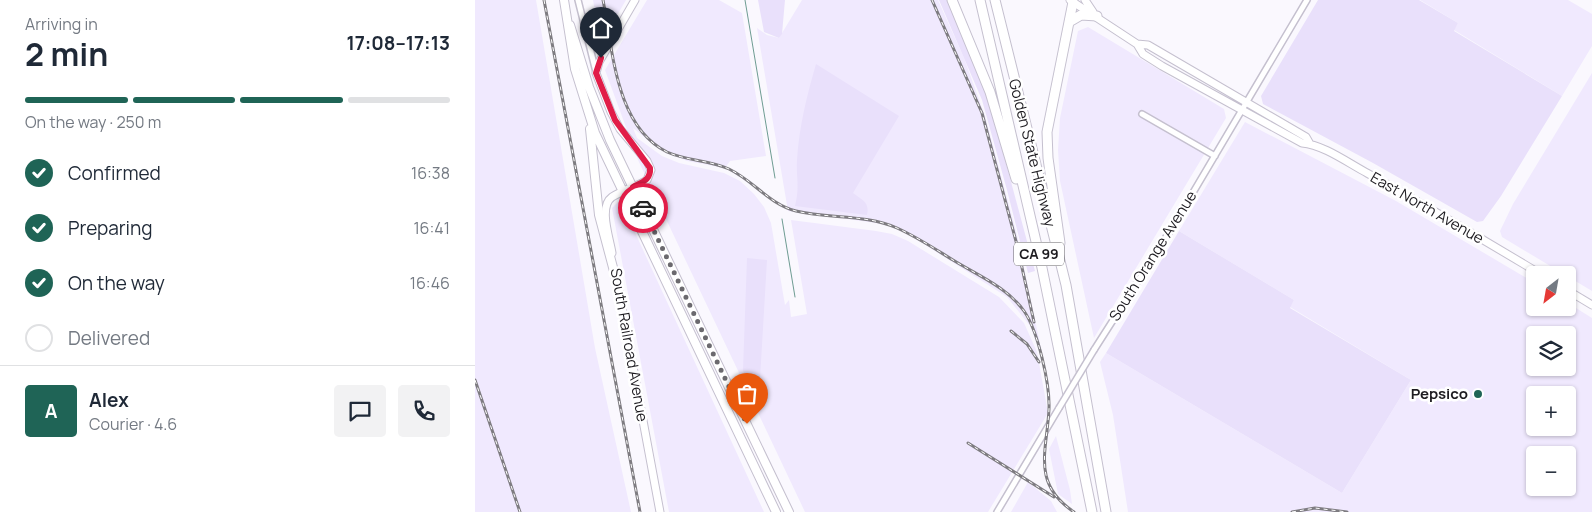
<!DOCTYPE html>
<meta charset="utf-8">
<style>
:root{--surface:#fff;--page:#f2f2f3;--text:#1f2937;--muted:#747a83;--line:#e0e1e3;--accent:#1f6456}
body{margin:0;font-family:Manrope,sans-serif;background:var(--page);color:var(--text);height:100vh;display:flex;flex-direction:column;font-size:19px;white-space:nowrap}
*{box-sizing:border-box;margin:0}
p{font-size:16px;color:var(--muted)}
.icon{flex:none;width:28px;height:28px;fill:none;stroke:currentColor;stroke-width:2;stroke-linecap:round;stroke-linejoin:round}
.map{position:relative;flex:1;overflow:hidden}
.side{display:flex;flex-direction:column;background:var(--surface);width:475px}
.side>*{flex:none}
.needle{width:32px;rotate:211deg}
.fabs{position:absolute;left:1051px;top:266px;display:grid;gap:10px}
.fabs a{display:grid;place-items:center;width:50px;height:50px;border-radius:5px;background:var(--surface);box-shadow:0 1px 4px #0004;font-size:25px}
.pin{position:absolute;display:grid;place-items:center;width:42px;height:42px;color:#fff;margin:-51px -21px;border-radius:50% 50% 50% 0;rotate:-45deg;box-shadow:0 0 5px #0007}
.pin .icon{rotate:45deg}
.courier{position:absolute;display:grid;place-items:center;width:50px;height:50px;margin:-25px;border:4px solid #e11d48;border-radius:50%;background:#fff;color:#222;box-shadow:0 1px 6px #0007}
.head em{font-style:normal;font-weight:700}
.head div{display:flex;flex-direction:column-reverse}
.head{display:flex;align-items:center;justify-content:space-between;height:85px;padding:0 25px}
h1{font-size:32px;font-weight:700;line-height:38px}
.bar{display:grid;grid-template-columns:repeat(4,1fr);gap:8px 5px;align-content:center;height:60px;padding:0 25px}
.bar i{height:6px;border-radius:4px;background:var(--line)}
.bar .current{background:var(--accent)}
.bar p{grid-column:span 4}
.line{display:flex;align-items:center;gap:12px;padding:0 25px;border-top:1px solid var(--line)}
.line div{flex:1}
.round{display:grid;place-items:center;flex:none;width:52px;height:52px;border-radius:5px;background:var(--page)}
ol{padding:0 25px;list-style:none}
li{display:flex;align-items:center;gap:15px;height:55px}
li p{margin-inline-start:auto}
li .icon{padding:5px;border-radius:50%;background:var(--accent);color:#fff;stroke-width:4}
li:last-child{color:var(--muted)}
li i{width:28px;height:28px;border:2px solid var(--line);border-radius:50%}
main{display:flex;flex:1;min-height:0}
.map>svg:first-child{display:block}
.built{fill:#f0e9fe;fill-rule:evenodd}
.green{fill:#e9e0fb}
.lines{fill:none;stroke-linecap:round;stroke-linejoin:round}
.stream{stroke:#6e9c92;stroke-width:1}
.street-casing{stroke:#c5c0cf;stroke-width:8}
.secondary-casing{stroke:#c5c0cf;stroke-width:9}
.primary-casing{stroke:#c5c0cf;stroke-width:10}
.highway-casing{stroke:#c5c0cf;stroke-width:11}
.street{stroke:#fff;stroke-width:5}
.secondary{stroke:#fff;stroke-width:7}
.primary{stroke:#fff;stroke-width:8}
.highway{stroke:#fff;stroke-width:9}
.rail-casing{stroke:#7e7c81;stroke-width:3}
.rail{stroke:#fff;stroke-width:1;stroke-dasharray:4;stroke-linecap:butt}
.street-bridge-casing{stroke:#c5c0cf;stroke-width:8;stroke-linecap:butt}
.street-bridge{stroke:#fff;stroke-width:5}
.done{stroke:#6b696e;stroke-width:5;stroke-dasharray:0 9}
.route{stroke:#e11d48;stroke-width:6}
.poi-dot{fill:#1f6456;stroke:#fff;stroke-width:2}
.labels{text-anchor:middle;stroke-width:5;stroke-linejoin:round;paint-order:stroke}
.shield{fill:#fff;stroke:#626064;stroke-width:1}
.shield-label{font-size:14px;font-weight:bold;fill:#1e1c21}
.street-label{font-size:15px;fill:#1e1c21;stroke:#fff}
.poi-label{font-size:15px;font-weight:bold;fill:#1e1c21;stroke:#fff;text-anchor:end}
</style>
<main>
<section class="side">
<div class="head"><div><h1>2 min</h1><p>Arriving in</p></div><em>17:08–17:13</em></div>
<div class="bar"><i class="current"></i><i class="current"></i><i class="current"></i><i></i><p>On the way · 250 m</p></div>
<ol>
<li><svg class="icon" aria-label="check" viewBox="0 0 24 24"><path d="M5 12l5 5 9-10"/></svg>Confirmed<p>16:38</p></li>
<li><svg class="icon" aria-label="check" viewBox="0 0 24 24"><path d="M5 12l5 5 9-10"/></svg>Preparing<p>16:41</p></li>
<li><svg class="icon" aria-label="check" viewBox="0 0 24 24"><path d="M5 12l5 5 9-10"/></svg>On the way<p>16:46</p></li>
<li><i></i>Delivered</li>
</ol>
<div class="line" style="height:90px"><b class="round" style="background:var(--accent);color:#fff">A</b><div><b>Alex</b><p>Courier · 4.6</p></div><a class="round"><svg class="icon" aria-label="chat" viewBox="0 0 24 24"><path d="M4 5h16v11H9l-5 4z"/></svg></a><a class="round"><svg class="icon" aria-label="phone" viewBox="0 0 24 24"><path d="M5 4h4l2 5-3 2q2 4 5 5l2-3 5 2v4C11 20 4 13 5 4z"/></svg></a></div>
</section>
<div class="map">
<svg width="1117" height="512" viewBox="0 0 1117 512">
<rect width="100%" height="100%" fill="#faf8fe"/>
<!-- built -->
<path class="built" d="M0 0H61L120 348 156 512H0Z
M118 0H151L126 43 123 28Z
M172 0H244L267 13 291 156 255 161 250 168 212 161 183 148 158 128 162 138 187 156 204 163 249 173 265 181 279 194 289 207 296 223 310 305 314 300 316 317 332 314 316 220 401 231 417 234 433 241 524 297 549 323 562 352 573 413 513 512H330L163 160 130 70Z
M327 0H463L489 58 510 116 542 235 568 358 556 327 532 297 435 235 420 227 401 223 313 211 282 28 292 35 304 38Z
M945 0H1093L1117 14V46L1087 96 979 30 983 23Z
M613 27 749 109 751 118 619 338 585 181 583 150 585 118 603 31Z
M1117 73V291L1027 237 1025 231 1038 204Z
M770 122 921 201 1060 283V308H1092L1093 303 1117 318V512H653L638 415 625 362 631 353 867 493 936 380 815 307 819 300 704 231ZM1060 335H1092V368H1060ZM1060 395H1092V428H1060ZM1060 455H1092V488H1060Z
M145 200 289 512H194L137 208Z
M581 436 595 490 597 504 583 494 574 449Z
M553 482 576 501 582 512H536Z"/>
<!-- green -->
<path class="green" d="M283 0H310L307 34 304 38 289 32Z
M464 0H474L514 100 560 271 553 273 532 190 507 100Z
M843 0H944L983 23 979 31 1087 96 1026 196 1008 221 1002 222 898 163 788 104 786 96Z
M341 64 424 116 378 193C387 200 395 202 392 215L320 206C325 185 321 179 322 160 324 127 332 95 341 64Z
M704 231 819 300 815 308 936 380 867 493 631 353Z
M272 258 292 260 283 413 268 370Z"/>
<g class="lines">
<!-- stream -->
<path class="stream" d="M270 0 300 178
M307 219 320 297"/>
<defs>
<path id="street" d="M103 0 121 72
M667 114 740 156
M619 350 700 223 832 0
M522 512 584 408"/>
<path id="secondary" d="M595 0 662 44 668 54 687 66 827 143C849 145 873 163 892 173 951 206 1009 240 1067 275
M610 0 618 12
M662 44 673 45 831 137 835 144
M137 253C135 239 123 207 137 197 148 190 161 187 172 180L176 170 172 161 145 129 136 112 121 73 124 62 160 0
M143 286 185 512
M1092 290 1117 305"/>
<path id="primary" d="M89 0 100 69 120 133 301 512
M95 25 114 87 135 140 314 512
M115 129 124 215 144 290"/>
<path id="highway" d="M477 0 515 92 541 179
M505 0 566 263 617 512
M520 0 591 285 631 512
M594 22 606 15 622 16
M585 243 573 158 572 132 598 2"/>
</defs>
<!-- street casing -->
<use href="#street" class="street-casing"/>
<!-- secondary casing -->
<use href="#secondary" class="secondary-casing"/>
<!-- primary casing -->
<use href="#primary" class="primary-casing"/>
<!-- highway casing -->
<use href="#highway" class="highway-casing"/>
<!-- street -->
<use href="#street" class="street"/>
<!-- secondary -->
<use href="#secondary" class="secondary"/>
<!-- primary -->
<use href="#primary" class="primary"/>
<!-- highway -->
<use href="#highway" class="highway"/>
<defs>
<path id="rail" d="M69 0 165 512
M128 0C138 50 140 126 192 152 212 161 234 160 254 169 279 181 294 204 321 211 354 219 391 214 422 228 442 237 460 249 478 260 502 275 532 287 549 311 563 331 575 384 574 409 572 451 556 483 599 512
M457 0 507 113 542 245 559 322
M536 331 552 344 564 362
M0 380 45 512
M493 443 579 497
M817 512 840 508 872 512"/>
</defs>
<!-- rail casing -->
<use href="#rail" class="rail-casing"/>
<!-- rail -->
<use href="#rail" class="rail"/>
<defs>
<path id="street-bridge" d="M584 408 619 350"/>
</defs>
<!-- street-bridge casing -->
<use href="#street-bridge" class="street-bridge-casing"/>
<!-- street-bridge -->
<use href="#street-bridge" class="street-bridge"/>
</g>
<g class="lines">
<!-- done -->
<path class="done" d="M168 208 272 424"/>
<!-- route -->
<path class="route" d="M126 58 121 73 140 120 175 168C176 180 167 182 158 187L168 208"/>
</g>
<!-- markers -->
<circle class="poi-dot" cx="1003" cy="394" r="5"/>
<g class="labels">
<!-- shield labels -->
<rect class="shield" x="539" y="242.5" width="50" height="23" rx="4"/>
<g class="shield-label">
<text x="564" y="259">CA 99</text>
</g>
<!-- street labels -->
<g class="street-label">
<text transform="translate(557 153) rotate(76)" y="5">Golden State Highway</text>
<text transform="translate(952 208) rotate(30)" y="5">East North Avenue</text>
<text transform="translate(678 256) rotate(-58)" y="5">South Orange Avenue</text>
<text transform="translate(154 345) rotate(80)" y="5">South Railroad Avenue</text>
</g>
<!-- poi labels -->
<g class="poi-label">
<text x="993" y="399">Pepsico</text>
</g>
</g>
</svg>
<div class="fabs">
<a><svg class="needle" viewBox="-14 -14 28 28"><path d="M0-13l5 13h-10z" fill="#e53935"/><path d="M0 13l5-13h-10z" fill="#747a83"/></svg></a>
<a><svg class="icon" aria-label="layers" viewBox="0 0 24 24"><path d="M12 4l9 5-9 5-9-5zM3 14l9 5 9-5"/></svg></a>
<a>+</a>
<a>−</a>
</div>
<div class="pin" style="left:272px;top:424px;background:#ea580c"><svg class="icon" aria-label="bag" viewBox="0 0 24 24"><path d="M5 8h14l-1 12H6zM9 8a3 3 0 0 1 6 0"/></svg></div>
<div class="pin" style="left:126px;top:58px;background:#1f2937"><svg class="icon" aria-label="home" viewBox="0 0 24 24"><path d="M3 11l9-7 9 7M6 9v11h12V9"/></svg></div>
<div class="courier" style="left:168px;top:208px"><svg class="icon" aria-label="car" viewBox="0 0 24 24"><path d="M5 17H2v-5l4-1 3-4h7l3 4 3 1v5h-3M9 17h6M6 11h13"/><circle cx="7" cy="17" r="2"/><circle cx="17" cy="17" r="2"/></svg></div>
</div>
</main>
